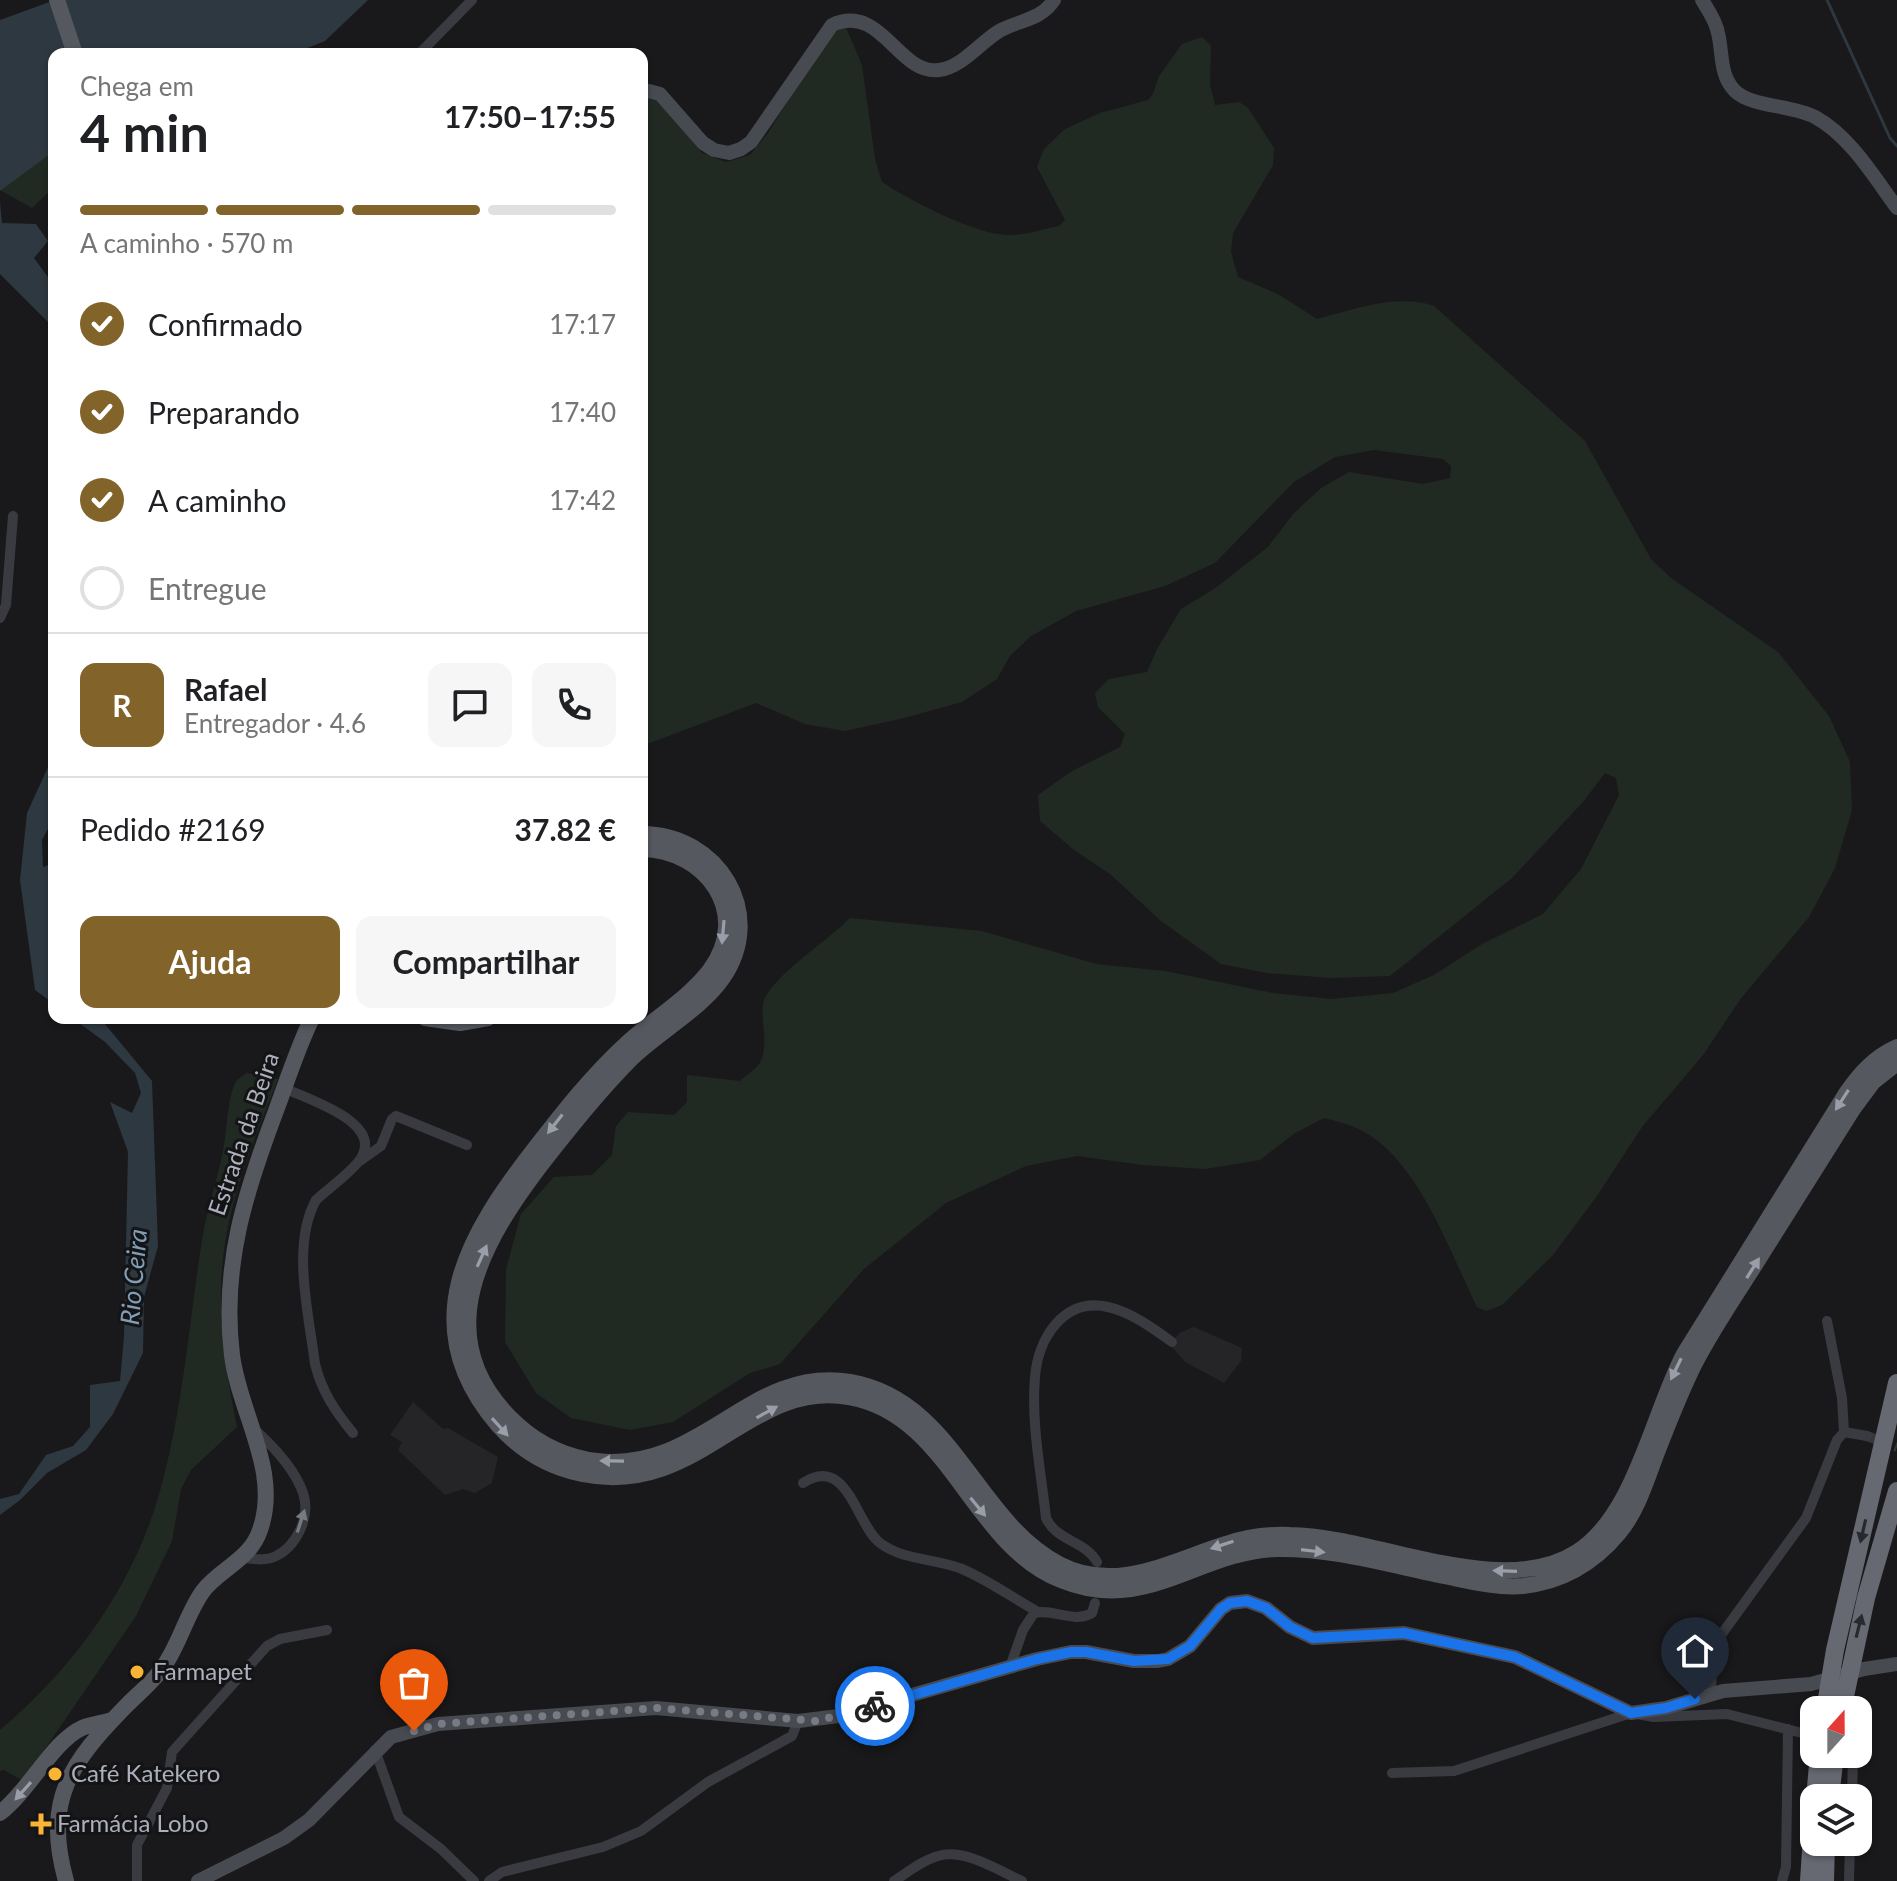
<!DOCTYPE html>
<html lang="pt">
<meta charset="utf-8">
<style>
:root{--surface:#fff;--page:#f6f6f6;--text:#202124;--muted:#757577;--line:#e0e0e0;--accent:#82642b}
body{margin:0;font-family:Lato,sans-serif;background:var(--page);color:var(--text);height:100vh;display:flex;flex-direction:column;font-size:30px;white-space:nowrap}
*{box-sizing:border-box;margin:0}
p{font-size:26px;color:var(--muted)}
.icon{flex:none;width:44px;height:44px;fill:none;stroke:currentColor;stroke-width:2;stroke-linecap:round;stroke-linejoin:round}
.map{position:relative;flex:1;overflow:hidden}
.sheet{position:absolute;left:48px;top:48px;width:600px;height:976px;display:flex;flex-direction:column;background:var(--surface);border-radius:16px;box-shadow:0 2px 6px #0004}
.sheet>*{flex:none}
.needle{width:52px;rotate:21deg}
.tools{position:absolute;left:1800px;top:1696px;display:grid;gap:16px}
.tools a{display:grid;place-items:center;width:72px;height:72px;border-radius:16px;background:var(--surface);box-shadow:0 2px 6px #0004;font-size:40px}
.pin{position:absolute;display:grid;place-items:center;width:68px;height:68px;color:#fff;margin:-82px -34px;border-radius:50% 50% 50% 0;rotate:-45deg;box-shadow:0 0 8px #0007}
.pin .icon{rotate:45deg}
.courier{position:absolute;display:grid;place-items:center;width:80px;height:80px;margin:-40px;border:6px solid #1a73e8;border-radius:50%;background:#fff;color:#222;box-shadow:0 2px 10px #0007}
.summary em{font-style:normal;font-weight:700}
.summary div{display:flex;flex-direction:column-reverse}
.summary{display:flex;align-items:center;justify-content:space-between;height:136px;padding:0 32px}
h1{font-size:52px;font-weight:700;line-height:60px}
.bar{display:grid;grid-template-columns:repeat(4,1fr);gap:12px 8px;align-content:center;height:96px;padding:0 32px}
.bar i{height:10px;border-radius:6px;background:var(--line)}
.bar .current{background:var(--accent)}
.bar p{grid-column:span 4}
.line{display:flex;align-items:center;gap:20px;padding:0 32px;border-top:2px solid var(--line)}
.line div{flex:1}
.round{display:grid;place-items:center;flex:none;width:84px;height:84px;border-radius:16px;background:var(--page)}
ol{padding:0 32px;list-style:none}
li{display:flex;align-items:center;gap:24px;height:88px}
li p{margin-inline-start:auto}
li .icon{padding:8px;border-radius:50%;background:var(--accent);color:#fff;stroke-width:4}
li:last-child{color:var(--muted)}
li i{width:44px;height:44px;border:4px solid var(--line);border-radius:50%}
.primary-button{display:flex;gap:16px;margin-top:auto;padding:16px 32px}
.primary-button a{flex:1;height:92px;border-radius:16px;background:var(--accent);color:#fff;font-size:32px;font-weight:700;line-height:92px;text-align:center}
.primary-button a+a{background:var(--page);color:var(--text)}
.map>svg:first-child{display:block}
.built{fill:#252528}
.green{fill:#212a22}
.water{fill:#2e3840}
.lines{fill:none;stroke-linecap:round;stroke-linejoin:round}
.stream{stroke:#2e3840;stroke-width:3}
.street-tunnel{stroke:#36373b;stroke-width:10;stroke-dasharray:10 5;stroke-linecap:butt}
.street{stroke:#3a3b41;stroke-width:10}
.secondary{stroke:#484a51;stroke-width:14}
.primary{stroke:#565860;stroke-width:16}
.highway{stroke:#666972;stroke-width:18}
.oneway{fill:#9a9ea9}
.oneway2{fill:#787b84}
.oneway3{fill:#28292d}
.done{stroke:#787b83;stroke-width:8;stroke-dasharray:0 14.4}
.route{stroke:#1a73e8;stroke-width:10}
.poi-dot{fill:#f9b533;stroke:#141416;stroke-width:3}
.labels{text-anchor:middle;stroke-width:6;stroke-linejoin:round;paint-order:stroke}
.street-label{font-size:24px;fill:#abb0bb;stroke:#141416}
.poi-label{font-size:24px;fill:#abb0bb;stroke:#141416;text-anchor:start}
.water-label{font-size:26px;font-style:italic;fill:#819eb7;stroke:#141416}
</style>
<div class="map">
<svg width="1897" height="1881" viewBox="0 0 1897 1881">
<rect width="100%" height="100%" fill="#19191b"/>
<!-- built -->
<path class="built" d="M1194 1327 1242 1348 1241 1361 1224 1383 1185 1362 1170 1345 1179 1333Z
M413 1402 443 1429 448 1428 498 1457 492 1483 475 1493 463 1489 445 1495 398 1450 402 1442 390 1435Z"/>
<!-- green -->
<path class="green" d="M845 25 862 65 875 159 882 182C909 200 978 236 1010 235 1026 235 1044 229 1059 226L1065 220 1037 167 1044 149 1065 129 1100 113 1148 100 1153 94 1159 76 1182 44 1202 37 1211 46 1210 85 1215 105 1239 102 1248 108 1274 148 1273 165 1233 233 1231 252 1238 277 1278 294 1317 319C1352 310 1398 293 1434 306L1585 441 1651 559 1671 578 1778 652 1829 716 1850 762 1852 810 1835 868 1809 917 1739 1001 1703 1055 1642 1127 1597 1196 1553 1255 1502 1305 1486 1311 1477 1307C1449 1250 1416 1152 1354 1127 1345 1123 1334 1121 1324 1118L1295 1133 1260 1160 1205 1169 1143 1165 1077 1156 1026 1166 946 1203 864 1269 780 1364 750 1373 673 1422 630 1430 571 1418 536 1393 505 1342 506 1269 521 1214 554 1177 592 1175 612 1155 616 1126 628 1112 674 1115 687 1102V1075L740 1081C745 1076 755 1070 759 1064 772 1044 756 1012 766 996 781 970 826 942 850 918L982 931 1096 964 1165 971 1273 993 1331 999 1393 993 1434 975 1482 944 1543 914 1581 869 1619 795 1616 778 1605 773 1583 802 1512 878 1390 976 1332 978 1267 973 1221 964 1161 921 1110 874 1074 850 1040 821 1038 795 1072 771 1120 747 1125 734 1098 707 1095 693 1109 679 1147 672 1157 649 1181 609 1214 589 1268 547 1293 514 1321 488 1349 472 1423 484 1450 478 1451 466 1443 459 1374 450 1335 457 1294 482 1215 563 1165 586 1076 611 1031 636 1010 656 997 679 962 702 900 719 845 731 805 724 756 703 642 746V97H653L669 112 702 153 726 162 750 155 768 133 827 38Z
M54 62V187L32 208 0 190Z
M247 1073 278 1079C257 1133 234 1186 225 1243 215 1304 225 1368 237 1427L191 1470 181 1489 172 1541 136 1616 23 1781 4 1770 0 1771V1730C74 1668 134 1585 160 1491 183 1409 189 1324 202 1240 207 1210 217 1181 223 1151 227 1132 227 1096 237 1080 238 1079 245 1074 247 1073Z"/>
<!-- water -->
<path class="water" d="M55 0H368L325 41 292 54H54V151L0 191V20Z
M0 202 2 223 36 224 48 241 34 258 48 277 54 278V328L0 274Z
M54 754V818L42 840 43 867 54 863V1004L35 990 20 880 27 813Z
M72 1018H100L152 1081 158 1246 144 1297 143 1353 113 1414 86 1450 47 1473 20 1500 0 1515V1499L19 1494 46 1455 73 1446 90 1427V1385L120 1381 124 1336 128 1152 110 1102 132 1113 141 1093 135 1073 105 1042Z"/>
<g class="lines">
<!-- stream -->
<path class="stream" d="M1827 0 1890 138 1897 146"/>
<!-- street-tunnel -->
<path class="street-tunnel" d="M1867 1436 1897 1447"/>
<!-- street -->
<path class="street" d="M419 54 472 0
M0 618 6 605 13 516
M284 1088C309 1100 387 1123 359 1161 349 1174 329 1188 316 1200 291 1245 309 1315 315 1364 322 1392 335 1411 353 1433
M360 1161 381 1146 392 1119 396 1116 467 1145
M1827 1321 1842 1398 1844 1432
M803 1483C848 1454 856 1525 880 1543 904 1561 935 1558 962 1569 988 1580 1013 1598 1038 1612
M243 1558C253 1559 265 1561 274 1557 297 1547 311 1516 303 1493 295 1469 272 1445 253 1428
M1097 1562C1086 1541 1056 1541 1046 1518 1041 1471 1031 1424 1035 1377 1038 1338 1064 1297 1108 1307 1131 1312 1154 1329 1172 1342
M1010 1667 1023 1630 1034 1613C1054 1608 1072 1624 1092 1613L1095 1603
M1711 1694 1712 1663 1716 1642 1806 1518 1837 1440 1844 1432 1867 1436
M375 1750 399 1817 441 1849 474 1881
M1392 1773 1454 1771 1631 1713 1654 1717 1727 1714 1814 1736
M1852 1798 1853 1754
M137 1881V1845L167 1788 172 1752 267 1646 280 1639 327 1630
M489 1881 502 1872 603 1847 641 1831 708 1782 792 1736 798 1721
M894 1881C908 1872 923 1860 938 1856 965 1848 999 1871 1022 1881
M1782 1881 1786 1867 1788 1729
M1849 1881 1850 1842"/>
<!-- secondary -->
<path class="secondary" d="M1702 0C1708 10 1716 21 1718 33 1723 52 1719 75 1735 91 1751 107 1793 105 1815 117 1850 136 1874 177 1897 208
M642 93 649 91 660 94 703 143 714 150 729 153 741 149 751 142 832 25C881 2 899 76 939 70 963 67 981 41 1001 30 1020 20 1041 20 1054 0
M198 1881 284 1838 309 1820 391 1737 438 1724 656 1708 798 1721 839 1716 1037 1659 1071 1652H1086L1134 1661H1158L1168 1659 1190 1646 1221 1609 1230 1603 1247 1601 1266 1608 1290 1627 1313 1638 1404 1633 1515 1657 1631 1713 1666 1708 1723 1691 1811 1684 1864 1669 1897 1664"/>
<!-- primary -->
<path class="primary" d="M57 0 75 54
M642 834C718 834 768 914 722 979 702 1008 659 1032 632 1058 601 1089 574 1123 547 1157 484 1238 421 1339 519 1426 540 1445 569 1458 597 1461 702 1473 750 1365 850 1382 954 1400 975 1520 1059 1564 1116 1594 1171 1561 1226 1544 1246 1537 1268 1534 1290 1535 1376 1536 1501 1601 1577 1552 1635 1515 1652 1415 1684 1354L1847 1092C1861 1072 1875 1057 1897 1047
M642 849C706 850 752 913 710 970 688 999 653 1019 626 1044 593 1074 564 1111 536 1147 468 1234 412 1325 498 1425 520 1450 549 1467 582 1474 700 1498 748 1379 849 1397 950 1414 971 1545 1061 1580 1146 1615 1198 1551 1277 1549 1334 1548 1393 1566 1449 1577 1473 1582 1498 1588 1523 1586 1561 1582 1594 1563 1619 1533 1637 1511 1646 1482 1656 1455 1668 1424 1680 1393 1695 1363 1712 1330 1733 1299 1753 1268 1786 1215 1820 1162 1853 1109L1873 1082 1897 1063
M425 1018 460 1023 488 1018
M0 1813C29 1791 53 1741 82 1728 91 1724 103 1723 112 1720
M66 1881C43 1799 71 1762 127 1705 139 1693 155 1680 164 1666 180 1643 187 1613 203 1591 221 1568 250 1560 260 1530 281 1471 239 1413 232 1355 221 1265 246 1190 277 1108 288 1078 298 1047 312 1018"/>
<!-- highway -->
<path class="highway" d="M1825 1710 1835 1650 1897 1383
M1842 1710 1866 1598 1897 1491
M1815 1798 1819 1754
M1830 1798 1835 1754
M1809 1881 1814 1805
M1825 1881 1826 1842"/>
</g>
<!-- one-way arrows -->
<defs><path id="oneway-solid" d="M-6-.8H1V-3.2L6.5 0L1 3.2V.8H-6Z" transform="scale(2)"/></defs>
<g class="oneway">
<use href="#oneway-solid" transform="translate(723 932) rotate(95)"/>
<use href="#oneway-solid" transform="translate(1842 1100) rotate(123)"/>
<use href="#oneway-solid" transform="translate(555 1124) rotate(128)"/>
<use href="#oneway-solid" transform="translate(482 1256) rotate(-66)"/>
<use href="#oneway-solid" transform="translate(1753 1268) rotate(-58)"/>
<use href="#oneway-solid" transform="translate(1676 1369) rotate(116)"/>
<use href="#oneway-solid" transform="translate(767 1412) rotate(-29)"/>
<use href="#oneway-solid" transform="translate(500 1427) rotate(48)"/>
<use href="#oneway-solid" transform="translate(612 1461) rotate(-179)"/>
<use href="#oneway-solid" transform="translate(978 1507) rotate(51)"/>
<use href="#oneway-solid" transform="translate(1222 1545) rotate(162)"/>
<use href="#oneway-solid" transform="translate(1313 1551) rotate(7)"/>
<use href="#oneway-solid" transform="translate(1505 1571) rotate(-178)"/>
<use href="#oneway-solid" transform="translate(23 1791) rotate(132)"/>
</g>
<use class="oneway2" href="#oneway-solid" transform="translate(301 1521) rotate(-72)"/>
<g class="oneway3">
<use href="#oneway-solid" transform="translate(1863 1531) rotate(103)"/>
<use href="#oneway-solid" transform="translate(1859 1626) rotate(-76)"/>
</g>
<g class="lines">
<!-- done -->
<path class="done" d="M414 1731 438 1724 656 1708 816 1721 875 1706"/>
<!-- route -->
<path class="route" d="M875 1706 1037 1659 1071 1652H1086L1134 1661 1168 1659 1190 1646 1221 1609 1230 1603 1247 1601 1266 1608 1290 1627 1313 1638 1404 1633 1515 1657 1631 1713 1666 1708 1695 1699"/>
</g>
<!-- markers -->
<g class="poi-dot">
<circle cx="137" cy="1672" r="8"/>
<circle cx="55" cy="1774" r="8"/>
<path d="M37 1812h8v8h8v8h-8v8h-8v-8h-8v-8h8z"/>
</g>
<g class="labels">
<!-- street labels -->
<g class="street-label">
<text transform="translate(244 1134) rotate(-71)" y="8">Estrada da Beira</text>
</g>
<!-- poi labels -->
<g class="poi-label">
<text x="153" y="1680">Farmapet</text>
<text x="71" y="1782">Café Katekero</text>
<text x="57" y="1832">Farmácia Lobo</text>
</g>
<!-- water labels -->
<g class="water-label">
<text transform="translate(134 1277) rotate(-85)" y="9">Rio Ceira</text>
</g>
</g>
</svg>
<div class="tools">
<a><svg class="needle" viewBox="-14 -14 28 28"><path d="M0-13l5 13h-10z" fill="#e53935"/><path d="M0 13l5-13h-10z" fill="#757577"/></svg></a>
<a><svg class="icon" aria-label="layers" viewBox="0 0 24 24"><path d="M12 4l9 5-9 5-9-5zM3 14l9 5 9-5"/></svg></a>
</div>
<div class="pin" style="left:414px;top:1731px;background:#ea580c"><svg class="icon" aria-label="bag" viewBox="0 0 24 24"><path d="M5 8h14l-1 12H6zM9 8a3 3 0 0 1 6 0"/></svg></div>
<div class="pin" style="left:1695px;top:1699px;background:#1f2937"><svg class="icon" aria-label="home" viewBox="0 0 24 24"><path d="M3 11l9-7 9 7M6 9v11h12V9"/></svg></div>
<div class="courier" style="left:875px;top:1706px"><svg class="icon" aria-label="bike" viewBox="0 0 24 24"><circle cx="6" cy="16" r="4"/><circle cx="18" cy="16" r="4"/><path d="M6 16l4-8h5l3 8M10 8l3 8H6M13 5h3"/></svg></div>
<section class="sheet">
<div class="summary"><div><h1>4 min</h1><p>Chega em</p></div><em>17:50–17:55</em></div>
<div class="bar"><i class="current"></i><i class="current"></i><i class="current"></i><i></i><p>A caminho · 570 m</p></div>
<ol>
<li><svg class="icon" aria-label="check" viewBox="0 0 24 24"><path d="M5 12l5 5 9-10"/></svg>Confirmado<p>17:17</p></li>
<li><svg class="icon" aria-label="check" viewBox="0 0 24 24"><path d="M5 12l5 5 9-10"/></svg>Preparando<p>17:40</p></li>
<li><svg class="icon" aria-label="check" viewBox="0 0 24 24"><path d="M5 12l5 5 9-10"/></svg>A caminho<p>17:42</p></li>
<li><i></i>Entregue</li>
</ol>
<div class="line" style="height:144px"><b class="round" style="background:var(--accent);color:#fff">R</b><div><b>Rafael</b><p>Entregador · 4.6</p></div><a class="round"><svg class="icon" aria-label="chat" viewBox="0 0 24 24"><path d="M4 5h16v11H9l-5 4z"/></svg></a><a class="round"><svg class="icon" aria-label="phone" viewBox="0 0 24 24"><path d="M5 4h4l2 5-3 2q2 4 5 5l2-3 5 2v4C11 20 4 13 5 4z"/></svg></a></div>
<div class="line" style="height:104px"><div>Pedido #2169</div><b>37.82 €</b></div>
<div class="primary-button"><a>Ajuda</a><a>Compartilhar</a></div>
</section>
</div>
